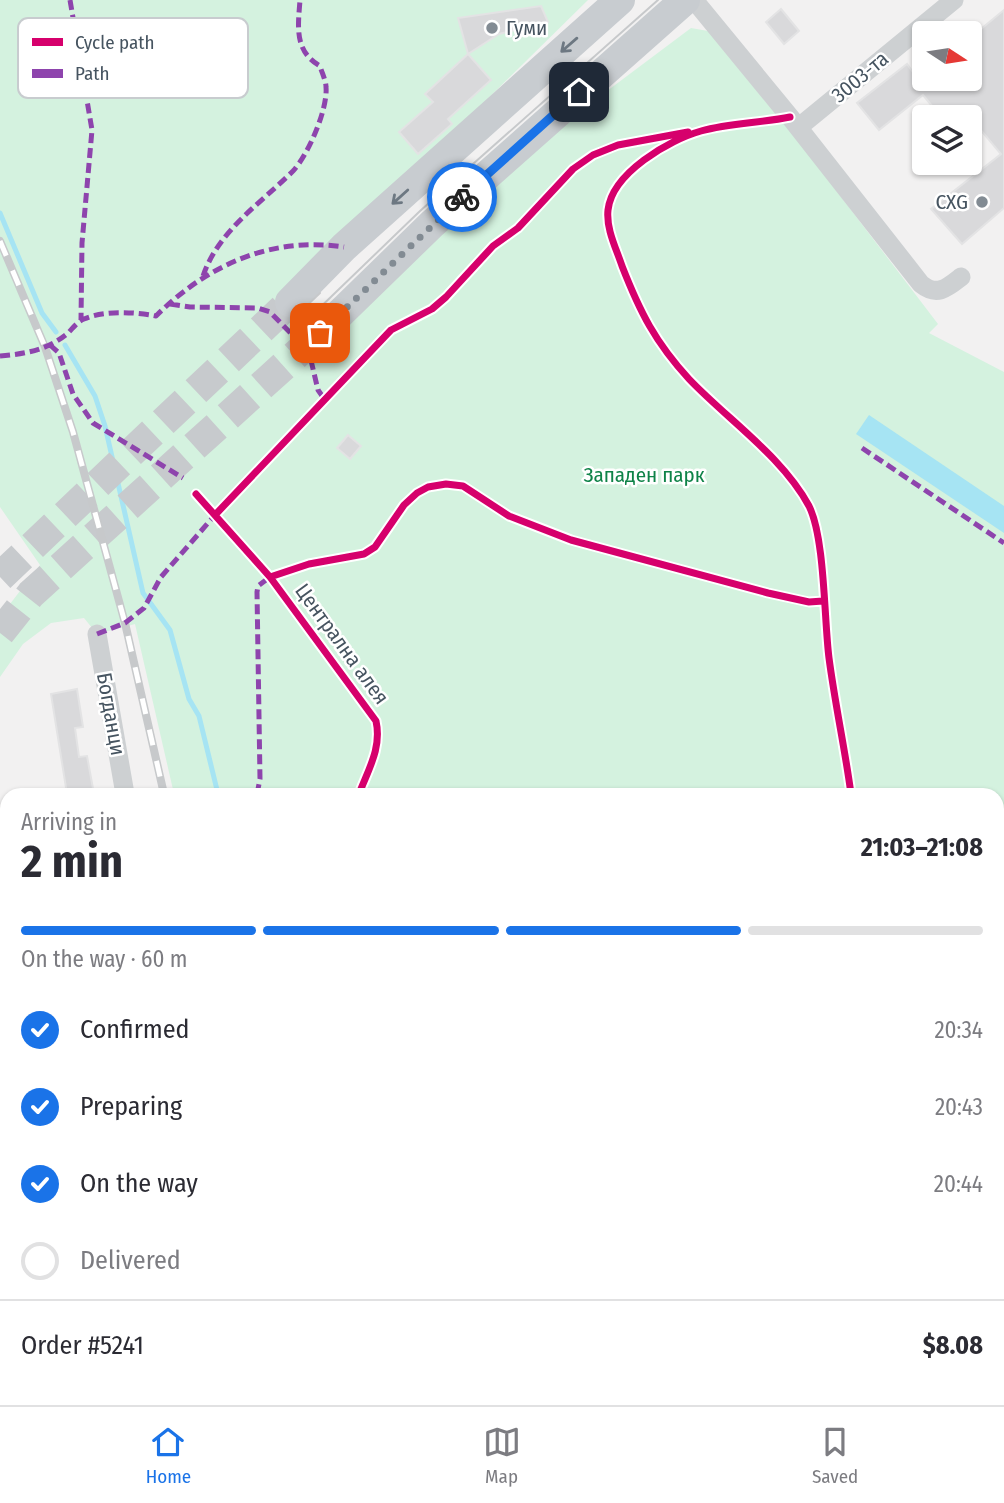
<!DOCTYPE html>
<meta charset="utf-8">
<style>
:root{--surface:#fff;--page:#f2f2f3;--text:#2b2b33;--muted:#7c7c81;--line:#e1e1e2;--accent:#1a73e8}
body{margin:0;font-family:"Fira Sans Condensed",sans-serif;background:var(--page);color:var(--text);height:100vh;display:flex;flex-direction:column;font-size:26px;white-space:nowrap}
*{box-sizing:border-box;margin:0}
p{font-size:23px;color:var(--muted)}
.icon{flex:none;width:38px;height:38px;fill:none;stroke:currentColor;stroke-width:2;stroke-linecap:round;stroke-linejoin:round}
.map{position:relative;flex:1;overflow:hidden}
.sheet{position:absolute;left:0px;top:788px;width:1004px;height:618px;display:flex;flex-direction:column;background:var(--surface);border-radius:21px 21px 0 0;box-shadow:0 2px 5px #0004}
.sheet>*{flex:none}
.needle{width:46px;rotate:102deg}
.controls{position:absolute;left:912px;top:21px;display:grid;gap:14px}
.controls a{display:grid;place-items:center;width:70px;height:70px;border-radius:7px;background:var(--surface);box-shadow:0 2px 5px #0004;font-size:35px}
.pin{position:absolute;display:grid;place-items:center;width:60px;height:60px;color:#fff;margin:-30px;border-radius:14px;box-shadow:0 4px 10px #0006}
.courier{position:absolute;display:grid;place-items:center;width:70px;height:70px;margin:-35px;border:5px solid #1a73e8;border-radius:50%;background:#fff;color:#222;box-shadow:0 2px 9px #0007}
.overview em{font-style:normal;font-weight:700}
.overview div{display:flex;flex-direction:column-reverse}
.overview{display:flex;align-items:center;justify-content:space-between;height:119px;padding:0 21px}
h1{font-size:46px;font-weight:700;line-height:52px}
.bar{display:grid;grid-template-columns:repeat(4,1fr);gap:10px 7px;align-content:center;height:84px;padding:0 21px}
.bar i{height:9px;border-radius:5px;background:var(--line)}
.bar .active{background:var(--accent)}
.bar p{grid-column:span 4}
.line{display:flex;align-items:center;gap:18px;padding:0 21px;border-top:2px solid var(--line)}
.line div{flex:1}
ol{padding:0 21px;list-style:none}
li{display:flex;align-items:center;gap:21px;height:77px}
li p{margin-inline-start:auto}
li .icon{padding:7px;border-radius:50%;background:var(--accent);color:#fff;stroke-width:4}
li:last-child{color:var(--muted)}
li i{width:38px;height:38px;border:4px solid var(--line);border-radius:50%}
.tabs{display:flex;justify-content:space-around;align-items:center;height:98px;border-top:2px solid var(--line);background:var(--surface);font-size:19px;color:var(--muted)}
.tabs a{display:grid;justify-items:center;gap:4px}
.tabs .active{color:var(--accent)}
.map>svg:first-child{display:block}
.green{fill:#d4f2df}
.water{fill:#a6e4f3}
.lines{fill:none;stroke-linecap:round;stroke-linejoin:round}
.stream{stroke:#a6e4f3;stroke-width:5}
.building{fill:#d9d9db;stroke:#e3e3e4;stroke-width:2}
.primary-tunnel{stroke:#c7cacd;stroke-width:30;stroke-dasharray:30 15;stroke-linecap:butt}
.minor{stroke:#cdd0d2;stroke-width:19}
.primary{stroke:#c8ccd0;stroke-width:30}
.tram{stroke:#c7c9cb;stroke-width:2}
.rail-casing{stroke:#c7c9cb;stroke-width:8}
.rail{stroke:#fff;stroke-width:5;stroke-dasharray:16;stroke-linecap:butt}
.quiet{stroke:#8e44ad;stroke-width:5;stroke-dasharray:10 5;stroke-linecap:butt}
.cycleway-casing{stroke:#fff;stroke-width:11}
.cycleway{stroke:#d6006c;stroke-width:7}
.oneway{stroke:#6d7882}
.done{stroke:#828b93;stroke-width:7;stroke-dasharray:0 12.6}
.route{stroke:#1a73e8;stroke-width:9}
.poi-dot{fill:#828b93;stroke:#fff;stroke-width:2.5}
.labels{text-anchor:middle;stroke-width:5;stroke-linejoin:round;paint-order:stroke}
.poi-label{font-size:21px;fill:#465460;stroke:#fff;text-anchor:start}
.street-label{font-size:21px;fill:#465460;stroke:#fff}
.park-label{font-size:21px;fill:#0f8348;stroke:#fff}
.key{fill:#fff;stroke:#c8cccf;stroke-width:2}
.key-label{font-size:19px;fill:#465460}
</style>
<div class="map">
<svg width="1004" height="1405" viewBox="0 0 1004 1405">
<rect width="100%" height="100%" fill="#f2f1f1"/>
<!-- green -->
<path class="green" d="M0 0H588L285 298 325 337 502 176 595 100 691 28 708 31 803 147 938 324 929 333 1004 372V1405H277L276 1398H998V794H174L135 624 97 634 84 618 51 623 23 644 0 677V617L40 565 0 507Z"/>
<!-- water -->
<path class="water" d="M869 415 1004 506V533L856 434Z"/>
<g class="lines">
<!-- stream -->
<path class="stream" d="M0 213 42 313 56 332
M65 345 95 396 105 426 143 593 170 630 189 699 199 716 218 794"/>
</g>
<!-- building -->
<path class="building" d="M541 6 548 22 499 34 468 54 458 18Z
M781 9 799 31 784 44 766 22Z
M1004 10V208L962 244 931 209 1001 154 980 129 970 136V117H941L923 95 879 130 857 103 907 64 918 79H970V38Z
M468 54 491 80 448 119 452 124 418 154 399 132 433 102 425 94Z
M348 435 361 446 350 459 337 448Z
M77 689 83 727 75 728 79 757 87 756 94 794H67L51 694Z"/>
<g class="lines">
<!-- primary-tunnel -->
<path class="primary-tunnel" d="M0 577 290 302
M0 633 31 594 320 333"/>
<!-- minor -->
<path class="minor" d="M694 0 790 117 921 284C937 297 947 288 961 277
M799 127 954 0
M97 634 125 794
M0 1099 7 1098
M0 1229 7 1273
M0 1291 7 1290
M27 1398 28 1405
M221 1398 222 1405"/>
<!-- primary -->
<path class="primary" d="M290 302 344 247 620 0
M320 333 432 224 685 0"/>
<!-- tram -->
<path class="tram" d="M300 312 320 293
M307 320 420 211 658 0"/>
<defs>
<path id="rail" d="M0 241 45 347 73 432 125 623 164 794
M264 1398 265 1405"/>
</defs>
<!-- rail casing -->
<use href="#rail" class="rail-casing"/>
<!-- rail -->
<use href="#rail" class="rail"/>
<!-- quiet -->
<path class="quiet" d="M70 0 92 130 82 243 81 320
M203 276C219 230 259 205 293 171 308 155 328 109 326 87 326 81 322 73 320 66 294 51 298 27 300 0
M170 304 190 307 258 308 270 312 309 352 318 390 325 400
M50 345 59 353 73 394 93 423 183 478
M0 356C25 354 48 350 68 333 73 328 77 322 84 319 105 310 134 312 156 316 207 265 272 236 344 247
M862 448 1004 543
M97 634 125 623 144 608 161 577 215 515
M257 794 260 779 257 592 258 586 270 577
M308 1398 309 1405"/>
<defs>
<path id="cycleway" d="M790 117C761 123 730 123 701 131 669 140 612 173 608 210 606 229 616 248 622 266 640 312 655 342 689 379 727 419 783 457 809 506 825 538 824 619 829 658 835 704 845 749 851 794
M196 494 270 577 376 721C382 748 368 770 359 794
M215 515 391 330 432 309 446 297 493 246 518 228 573 169 593 155 618 145 688 132
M270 577 309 564 364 554 375 547 404 505 417 493 428 487 446 484 463 486 509 516 571 540 768 593 809 602 823 601"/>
</defs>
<!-- cycleway casing -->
<use href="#cycleway" class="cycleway-casing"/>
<!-- cycleway -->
<use href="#cycleway" class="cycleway"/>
</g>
<!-- one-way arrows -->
<defs><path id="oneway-shaft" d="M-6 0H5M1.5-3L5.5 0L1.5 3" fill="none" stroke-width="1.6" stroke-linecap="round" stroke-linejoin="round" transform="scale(1.75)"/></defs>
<g class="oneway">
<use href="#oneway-shaft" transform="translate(569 45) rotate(139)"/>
<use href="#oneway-shaft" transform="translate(400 197) rotate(138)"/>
</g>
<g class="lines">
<!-- done -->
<path class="done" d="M320 333 462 197"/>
<!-- route -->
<path class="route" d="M462 197 579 92"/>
</g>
<!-- markers -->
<g class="poi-dot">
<circle cx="492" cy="28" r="7"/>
<circle cx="982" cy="202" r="7"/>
</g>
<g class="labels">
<!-- poi labels -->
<g class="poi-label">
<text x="506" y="35">Гуми</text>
<text x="968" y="209" text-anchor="end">CXG</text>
</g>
<!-- street labels -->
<g class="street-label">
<text transform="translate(860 77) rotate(-40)" y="7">3003-та</text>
<text transform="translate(342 644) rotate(54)" y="7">Централна алея</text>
<text transform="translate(111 714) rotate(80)" y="7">Богданци</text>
</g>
<!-- park labels -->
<g class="park-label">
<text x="644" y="482">Западен парк</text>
</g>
</g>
<!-- legend -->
<rect x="18" y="18" width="230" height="80" rx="10" class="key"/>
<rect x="32" y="38" width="31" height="8" fill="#d6006c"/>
<rect x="32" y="69" width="31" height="9" fill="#8e44ad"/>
<g class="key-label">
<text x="75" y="49">Cycle path</text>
<text x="75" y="80">Path</text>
</g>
</svg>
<div class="controls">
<a><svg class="needle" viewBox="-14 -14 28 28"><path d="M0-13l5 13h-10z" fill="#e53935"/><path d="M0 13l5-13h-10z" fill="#7c7c81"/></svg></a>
<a><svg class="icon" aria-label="layers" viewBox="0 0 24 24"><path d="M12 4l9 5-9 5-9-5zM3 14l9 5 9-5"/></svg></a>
</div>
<div class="pin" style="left:320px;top:333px;background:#ea580c"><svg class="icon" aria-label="bag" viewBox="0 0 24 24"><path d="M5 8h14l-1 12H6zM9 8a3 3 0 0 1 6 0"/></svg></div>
<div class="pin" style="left:579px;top:92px;background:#1f2937"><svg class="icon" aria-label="home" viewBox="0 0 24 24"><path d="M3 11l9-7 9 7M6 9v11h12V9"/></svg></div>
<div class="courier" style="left:462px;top:197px"><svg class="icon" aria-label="bike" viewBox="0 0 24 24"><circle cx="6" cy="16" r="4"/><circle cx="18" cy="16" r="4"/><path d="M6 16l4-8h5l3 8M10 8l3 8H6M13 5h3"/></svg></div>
<section class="sheet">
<div class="overview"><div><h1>2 min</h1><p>Arriving in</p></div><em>21:03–21:08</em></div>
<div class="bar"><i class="active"></i><i class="active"></i><i class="active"></i><i></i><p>On the way · 60 m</p></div>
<ol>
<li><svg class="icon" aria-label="check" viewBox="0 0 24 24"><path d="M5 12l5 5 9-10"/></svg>Confirmed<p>20:34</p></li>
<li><svg class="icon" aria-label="check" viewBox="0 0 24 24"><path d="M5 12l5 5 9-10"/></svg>Preparing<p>20:43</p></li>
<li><svg class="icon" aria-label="check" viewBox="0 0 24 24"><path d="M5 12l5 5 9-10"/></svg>On the way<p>20:44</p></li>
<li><i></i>Delivered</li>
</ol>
<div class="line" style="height:91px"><div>Order #5241</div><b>$8.08</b></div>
</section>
</div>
<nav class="tabs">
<a class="active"><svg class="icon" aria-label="home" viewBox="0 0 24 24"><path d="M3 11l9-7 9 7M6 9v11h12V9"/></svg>Home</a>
<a><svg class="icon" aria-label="map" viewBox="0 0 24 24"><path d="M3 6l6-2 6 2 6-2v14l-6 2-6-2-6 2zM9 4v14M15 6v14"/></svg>Map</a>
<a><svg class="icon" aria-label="saved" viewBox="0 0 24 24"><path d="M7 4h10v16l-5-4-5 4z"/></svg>Saved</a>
</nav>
